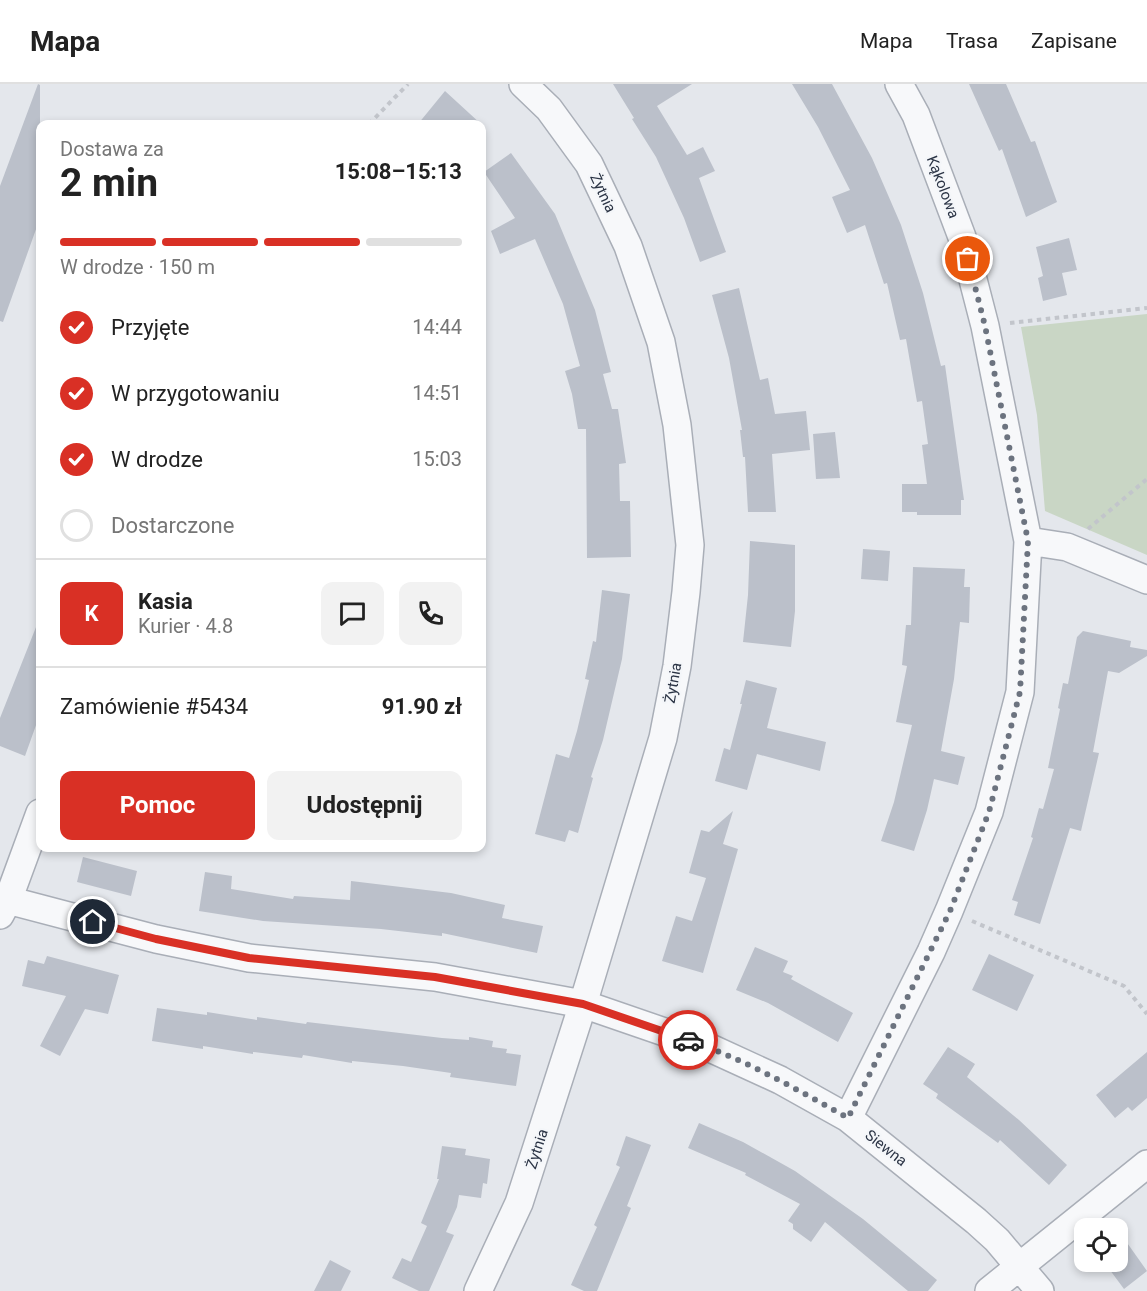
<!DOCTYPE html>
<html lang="pl">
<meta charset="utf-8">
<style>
:root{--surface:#fff;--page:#f2f2f2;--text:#222;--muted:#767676;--line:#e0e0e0;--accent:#d93025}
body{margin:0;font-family:Roboto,sans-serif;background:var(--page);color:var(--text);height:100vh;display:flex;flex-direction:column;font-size:22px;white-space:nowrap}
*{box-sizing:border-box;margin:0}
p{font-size:20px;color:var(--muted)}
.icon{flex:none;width:33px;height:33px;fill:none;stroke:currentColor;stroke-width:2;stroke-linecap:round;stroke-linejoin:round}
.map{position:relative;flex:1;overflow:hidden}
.sheet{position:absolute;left:36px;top:36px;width:450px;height:732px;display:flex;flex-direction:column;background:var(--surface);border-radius:12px;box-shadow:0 3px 9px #0003}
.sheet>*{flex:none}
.buttons{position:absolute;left:1074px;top:1134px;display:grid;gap:12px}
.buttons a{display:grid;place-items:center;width:54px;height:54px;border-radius:12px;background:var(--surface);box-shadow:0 3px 9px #0003;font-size:30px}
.pin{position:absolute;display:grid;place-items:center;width:51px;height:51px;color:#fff;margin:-26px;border:3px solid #fff;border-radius:50%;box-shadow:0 2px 6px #0007}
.courier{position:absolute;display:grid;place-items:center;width:60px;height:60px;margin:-30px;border:4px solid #d93025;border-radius:50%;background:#fff;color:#222;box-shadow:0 2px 8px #0007}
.overview em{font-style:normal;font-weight:700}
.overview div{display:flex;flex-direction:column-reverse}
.overview{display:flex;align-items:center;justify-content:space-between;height:102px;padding:0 24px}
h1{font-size:39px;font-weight:700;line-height:45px}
.bar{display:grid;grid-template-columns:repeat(4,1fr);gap:9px 6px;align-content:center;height:72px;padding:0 24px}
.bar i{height:8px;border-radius:4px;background:var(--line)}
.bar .selected{background:var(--accent)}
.bar p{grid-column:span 4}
.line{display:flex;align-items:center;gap:15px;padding:0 24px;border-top:2px solid var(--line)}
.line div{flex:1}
.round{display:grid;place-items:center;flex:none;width:63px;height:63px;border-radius:12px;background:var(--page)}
ol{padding:0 24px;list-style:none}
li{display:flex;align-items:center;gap:18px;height:66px}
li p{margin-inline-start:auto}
li .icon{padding:6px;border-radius:50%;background:var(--accent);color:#fff;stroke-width:4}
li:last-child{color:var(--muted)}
li i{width:33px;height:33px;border:3px solid var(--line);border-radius:50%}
.primary-button{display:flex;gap:12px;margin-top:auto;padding:12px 24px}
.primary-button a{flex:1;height:69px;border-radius:12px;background:var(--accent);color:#fff;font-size:24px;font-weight:700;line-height:69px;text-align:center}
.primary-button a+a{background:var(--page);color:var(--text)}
header{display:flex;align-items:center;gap:36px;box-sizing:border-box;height:84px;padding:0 30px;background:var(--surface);border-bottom:2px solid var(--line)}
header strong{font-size:28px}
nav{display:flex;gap:33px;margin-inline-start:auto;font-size:21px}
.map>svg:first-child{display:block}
.green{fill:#c9d6c5}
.building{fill:#bbc0ca}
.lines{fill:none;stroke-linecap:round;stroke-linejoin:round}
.minor-casing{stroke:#a9aeb7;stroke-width:30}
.path{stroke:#c2c5cb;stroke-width:4;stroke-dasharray:4.5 4.5;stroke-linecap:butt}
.minor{stroke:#f7f8fa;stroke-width:27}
.done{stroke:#6c737f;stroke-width:6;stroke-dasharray:0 10.8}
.route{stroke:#d93025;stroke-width:8}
.labels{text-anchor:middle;stroke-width:4.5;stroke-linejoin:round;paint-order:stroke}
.street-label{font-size:15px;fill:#2b3445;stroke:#f4f6f9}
</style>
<header>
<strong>Mapa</strong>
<nav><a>Mapa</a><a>Trasa</a><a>Zapisane</a></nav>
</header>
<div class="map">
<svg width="1147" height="1207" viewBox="0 0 1147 1207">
<rect width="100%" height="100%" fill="#e4e7ec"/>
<!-- green -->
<path class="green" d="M1147 230V471L1045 427 1037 331 1021 243Z"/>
<!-- building -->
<path class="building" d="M38 0 40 1V134L3 238 0 237V102Z
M613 0H692L657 22 687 71 703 63 715 87 699 94 726 168 700 178 684 134 656 73 632 35 634 34Z
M792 0H832L872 74 901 141 923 209 941 282 945 281 964 416H961V431H917V428H902V400H927L922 361 928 360 922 317 917 318 906 255 900 256 887 199 884 200 865 141 847 149 832 113 850 106 818 43Z
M969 0H1006L1031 58 1035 57 1057 118 1026 133 1002 65 999 67Z
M445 7 481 40H418Z
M511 69 555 130 595 226 611 288 603 290 612 325H618L626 379 619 380 620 417H630L631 473 587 474 586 345H578L572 310 565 287 580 282 563 220 535 155 500 170 491 147 515 134 484 88Z
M1069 154 1077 186 1062 189 1067 211 1043 217 1038 194 1043 192 1036 163Z
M739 204 760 296 768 294 775 330 806 327 810 366 772 370 776 428H748L745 373H743L740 346H742L729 274 712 211Z
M835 348 840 394 816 395 813 350Z
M750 457 795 461V527L791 563 743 558 748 511Z
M863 465 890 467 888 497 861 495Z
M913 483 965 485 964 503H970L969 539 960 538 954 595 941 667 965 673 958 701 934 695 927 726 914 767 881 757 894 718 912 641 896 638 907 582 902 581 906 541H911Z
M602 506 630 510 622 575 603 656 591 693 593 694 578 749 569 746 565 758 535 750 556 670 569 674 577 647 589 596 585 595 593 557 596 558Z
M38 538H40V630L25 672 0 662V634Z
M1083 547 1131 557 1130 563 1147 566V572L1119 589 1108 587 1093 668 1099 669 1081 747 1070 744 1040 840 1014 831 1018 818 1012 816 1033 754 1031 753 1039 724 1043 725 1054 685 1048 684 1060 625 1058 624 1063 599 1068 600 1077 553Z
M746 596 777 604 767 644 826 658 820 687 757 670 747 706 715 697 724 664 730 666 742 620H740Z
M733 727 723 760 738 765 703 889 662 877 676 832 692 837 706 794 689 789 701 746 709 748Z
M83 773 137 787 131 812 77 798Z
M205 788 232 792 231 805 293 815 294 812 350 816 351 797 451 809 505 821 502 834 543 842 537 869 442 849V852L381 845 263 837 199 827Z
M755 863 788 877 783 888 793 892 791 895 853 929 838 958 768 919 736 906Z
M989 870 1034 891 1017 927 972 906Z
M47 872 119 891 108 930 85 925 60 972 40 962 66 912 22 902 28 876 44 880Z
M157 924 207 931V928L257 936V933L306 940 307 938 442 954 469 956V953L493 957 492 963 507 965 506 969 521 971 516 1002 450 993 451 989 403 982 352 977V979L303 971 302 974 253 968V970L203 962V965L152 957Z
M948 963 975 980 967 993 1019 1036 1067 1081 1049 1101 1000 1056 998 1059 936 1014 938 1010 923 1000Z
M1147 968V1014L1132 1027 1128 1023 1115 1034 1096 1011Z
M699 1039 743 1058 795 1087 863 1135 937 1196 928 1207H908L825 1138 811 1158 793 1145V1140L788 1137 800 1120 745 1091 746 1089 688 1064Z
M626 1052 651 1061 627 1122 631 1124 597 1207H584L571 1201 597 1143 594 1141 620 1083 616 1081Z
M442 1062 466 1065 465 1071 490 1075 487 1100 483 1099 481 1114 459 1111 457 1123 446 1148 454 1151 429 1207H419L392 1194 402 1174 411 1178 427 1142 421 1139 439 1095H437Z
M1118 1146 1147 1187 1124 1205 1104 1178H1118Z
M330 1176 351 1187 341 1207H314Z"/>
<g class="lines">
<defs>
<path id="minor" d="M1028 457 1067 463 1147 496
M0 814 156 855 249 874 435 893 583 920 708 963 780 996 848 1034 976 1137 997 1156 1040 1207
M0 831 8 816 40 729
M848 1034 931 868 949 827 989 728 1020 608 1028 457 985 242 962 153 916 31 899 0
M478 1207 519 1119 583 920 663 654 677 582 686 508 690 461 677 341 661 258 628 162 589 80 549 25 523 0
M989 1207 1147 1080"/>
</defs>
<!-- minor casing -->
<use href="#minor" class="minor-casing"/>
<!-- path -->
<path class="path" d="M369 40 408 0
M1010 239 1147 224
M1088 445 1147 395
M972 837 1124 902 1147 930"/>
<!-- minor -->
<use href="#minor" class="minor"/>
</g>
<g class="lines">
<!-- done -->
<path class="done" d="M688 956C744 975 796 1005 848 1034L950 827 989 728 1020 608 1028 457 985 242 968 175"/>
<!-- route -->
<path class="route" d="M93 838 156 855 249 874 435 893 583 920 688 956"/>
</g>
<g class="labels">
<!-- street labels -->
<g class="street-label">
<text transform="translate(943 103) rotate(69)" y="5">Kąkolowa</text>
<text transform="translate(603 109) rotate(65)" y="5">Żytnia</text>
<text transform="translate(673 599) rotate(-80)" y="5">Żytnia</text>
<text transform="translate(886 1064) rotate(38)" y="5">Siewna</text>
<text transform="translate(537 1065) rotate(-72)" y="5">Żytnia</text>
</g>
</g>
</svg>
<div class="buttons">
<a><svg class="icon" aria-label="locate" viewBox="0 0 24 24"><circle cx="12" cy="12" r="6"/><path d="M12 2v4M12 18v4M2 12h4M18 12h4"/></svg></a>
</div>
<div class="pin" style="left:968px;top:175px;background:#ea580c"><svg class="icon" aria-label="bag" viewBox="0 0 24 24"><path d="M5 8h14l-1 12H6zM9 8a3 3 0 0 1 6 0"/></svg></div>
<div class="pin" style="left:93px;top:838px;background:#1f2937"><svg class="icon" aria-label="home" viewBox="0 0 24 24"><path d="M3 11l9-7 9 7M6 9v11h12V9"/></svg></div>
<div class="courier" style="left:688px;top:956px"><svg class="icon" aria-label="car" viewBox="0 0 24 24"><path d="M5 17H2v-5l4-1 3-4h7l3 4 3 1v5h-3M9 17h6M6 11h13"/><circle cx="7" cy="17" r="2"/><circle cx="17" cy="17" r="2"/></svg></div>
<section class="sheet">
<div class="overview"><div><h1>2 min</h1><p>Dostawa za</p></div><em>15:08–15:13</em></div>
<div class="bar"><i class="selected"></i><i class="selected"></i><i class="selected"></i><i></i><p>W drodze · 150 m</p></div>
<ol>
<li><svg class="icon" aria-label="check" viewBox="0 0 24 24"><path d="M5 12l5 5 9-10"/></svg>Przyjęte<p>14:44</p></li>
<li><svg class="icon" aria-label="check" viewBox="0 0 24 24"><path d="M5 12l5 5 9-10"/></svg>W przygotowaniu<p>14:51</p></li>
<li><svg class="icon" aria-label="check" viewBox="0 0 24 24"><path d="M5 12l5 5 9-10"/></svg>W drodze<p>15:03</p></li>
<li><i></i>Dostarczone</li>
</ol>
<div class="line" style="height:108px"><b class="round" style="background:var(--accent);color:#fff">K</b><div><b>Kasia</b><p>Kurier · 4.8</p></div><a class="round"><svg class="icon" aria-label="chat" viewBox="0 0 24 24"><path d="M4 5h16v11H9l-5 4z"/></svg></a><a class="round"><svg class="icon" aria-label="phone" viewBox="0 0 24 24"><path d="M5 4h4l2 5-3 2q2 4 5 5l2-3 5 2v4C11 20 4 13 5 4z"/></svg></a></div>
<div class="line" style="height:78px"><div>Zamówienie #5434</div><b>91.90 zł</b></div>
<div class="primary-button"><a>Pomoc</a><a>Udostępnij</a></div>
</section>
</div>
